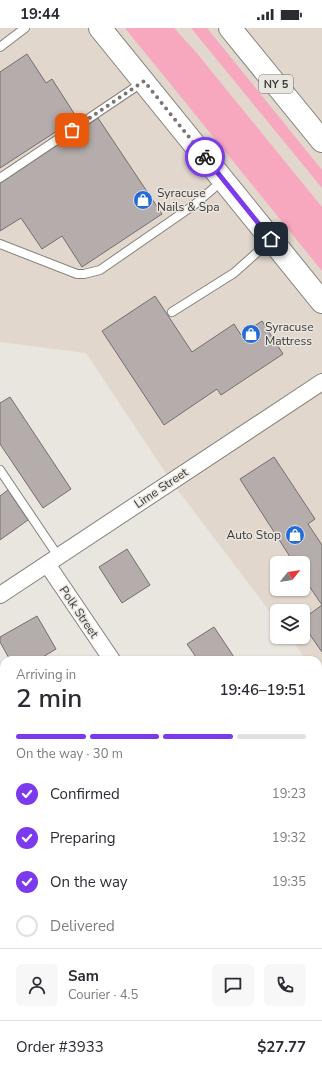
<!DOCTYPE html>
<meta charset="utf-8">
<style>
:root{--surface:#fff;--page:#f7f7f7;--text:#2b2b33;--muted:#7c7c81;--line:#e1e1e2;--accent:#7c3aed}
body{margin:0;font-family:"Nunito Sans",sans-serif;background:var(--page);color:var(--text);height:100vh;display:flex;flex-direction:column;font-size:15px;white-space:nowrap}
*{box-sizing:border-box;margin:0}
p{font-size:13px;color:var(--muted)}
.icon{flex:none;width:22px;height:22px;fill:none;stroke:currentColor;stroke-width:2;stroke-linecap:round;stroke-linejoin:round}
.map{position:relative;flex:1;overflow:hidden}
.side{position:absolute;left:0px;top:628px;width:322px;height:424px;display:flex;flex-direction:column;background:var(--surface);border-radius:12px 12px 0 0;box-shadow:0 1px 3px #0004}
.side>*{flex:none}
.needle{width:26px;rotate:60deg}
.tools{position:absolute;left:270px;top:528px;display:grid;gap:8px}
.tools a{display:grid;place-items:center;width:40px;height:40px;border-radius:6px;background:var(--surface);box-shadow:0 1px 3px #0004;font-size:20px}
.pin{position:absolute;display:grid;place-items:center;width:34px;height:34px;color:#fff;margin:-17px;border-radius:8px;box-shadow:0 2px 6px #0006}
.courier{position:absolute;display:grid;place-items:center;width:40px;height:40px;margin:-20px;border:3px solid #7c3aed;border-radius:50%;background:#fff;color:#222;box-shadow:0 1px 5px #0007}
.headline em{font-style:normal;font-weight:600}
.headline div{display:flex;flex-direction:column-reverse}
.headline{display:flex;align-items:center;justify-content:space-between;height:68px;padding:0 16px}
h1{font-size:26px;font-weight:600;line-height:30px}
.bar{display:grid;grid-template-columns:repeat(4,1fr);gap:6px 4px;align-content:center;height:48px;padding:0 16px}
.bar i{height:5px;border-radius:3px;background:var(--line)}
.bar .on{background:var(--accent)}
.bar p{grid-column:span 4}
.line{display:flex;align-items:center;gap:10px;padding:0 16px;border-top:1px solid var(--line)}
.line div{flex:1}
.round{display:grid;place-items:center;flex:none;width:42px;height:42px;border-radius:6px;background:var(--page)}
ol{padding:0 16px;list-style:none}
li{display:flex;align-items:center;gap:12px;height:44px}
li p{margin-inline-start:auto}
li .icon{padding:4px;border-radius:50%;background:var(--accent);color:#fff;stroke-width:4}
li:last-child{color:var(--muted)}
li i{width:22px;height:22px;border:2px solid var(--line);border-radius:50%}
.status{display:flex;justify-content:space-between;align-items:center;height:28px;padding:0 20px;background:var(--surface);direction:ltr}
.status svg{height:11px;fill:currentColor}
.map>svg:first-child{display:block}
.built{fill:#e1d7cc;fill-rule:evenodd}
.green{fill:#f7a8be}
.building{fill:#b4adab;stroke:#756e6c}
.lines{fill:none;stroke-linecap:round;stroke-linejoin:round}
.lane-casing{stroke:#85817c;stroke-width:10}
.street-casing{stroke:#85817c;stroke-width:18}
.primary-casing{stroke:#85817c;stroke-width:24}
.lane{stroke:#fff;stroke-width:8}
.street{stroke:#fff;stroke-width:16}
.primary{stroke:#fff;stroke-width:22}
.done{stroke:#797673;stroke-width:4;stroke-dasharray:0 7.2}
.route{stroke:#7c3aed;stroke-width:5}
.labels{text-anchor:middle;stroke-width:3;stroke-linejoin:round;paint-order:stroke}
.shield{fill:#e9e5df;stroke:#716e6b;stroke-width:1}
.shield-label{font-size:11px;font-weight:bold;fill:#3d3b39}
.poi-label{font-size:12px;fill:#3d3b39;stroke:#e9e5df;text-anchor:start}
.street-label{font-size:12px;fill:#3d3b39;stroke:#e9e5df}
</style>
<div class="status"><b>19:44</b><svg viewBox="0 0 49 12"><path d="M0 12V9h3v3zM5 12V6h3v6zM10 12V3h3v9zM15 12V0h3v12zM26 1h20v11H26zM47 4h2v5h-2z"/></svg></div>
<div class="map">
<svg width="322" height="1052" viewBox="0 0 322 1052">
<rect width="100%" height="100%" fill="#e9e5df"/>
<!-- built -->
<path class="built" d="M0 0H322V652L318 647V632H307L289 609H303V583H277V593L171 453 86 325 0 314ZM277 535H303V561H277Z"/>
<!-- green -->
<path class="green" d="M125 0H174L195 23 322 179V243Z
M191 0H207L322 142V160Z"/>
<!-- building -->
<path class="building" d="M27 26 46 55 52 51 77 90 0 140V44Z
M98 90 162 186 82 239 62 208 42 221 21 190 0 203V155Z
M155 268 192 324 234 296 241 307 262 293 283 326 221 367 217 361 164 397 102 303Z
M10 369 71 461 43 480 0 416V375Z
M274 429 315 491 308 496 322 517V577L303 549V535H294L240 451Z
M8 462 28 492 0 512V468Z
M127 521 150 557 122 575 99 539Z
M322 577V624L303 597V591Z
M37 588 56 621 38 632H10L0 614V609Z
M214 599 236 632H198L187 616Z
M318 754 322 760V773L318 775Z
M4 838V892L0 885V840Z
M322 1030V1052H288L294 1048H318V1032Z
M239 1048H263L257 1052H242Z"/>
<g class="lines">
<defs>
<path id="lane" d="M0 19 25 0
M0 150 143 54
M0 216 77 246H84L100 242 194 177 222 153
M172 284 234 245 271 212
M0 442 58 528"/>
<path id="street" d="M47 536 112 632
M0 567 322 354
M318 939 322 945
M0 996 4 1002
M35 1048 38 1052"/>
<path id="primary" d="M100 0 322 274
M230 0 322 113"/>
</defs>
<!-- lane casing -->
<use href="#lane" class="lane-casing"/>
<!-- street casing -->
<use href="#street" class="street-casing"/>
<!-- primary casing -->
<use href="#primary" class="primary-casing"/>
<!-- lane -->
<use href="#lane" class="lane"/>
<!-- street -->
<use href="#street" class="street"/>
<!-- primary -->
<use href="#primary" class="primary"/>
</g>
<g class="lines">
<!-- done -->
<path class="done" d="M72 102 144 53 205 129"/>
<!-- route -->
<path class="route" d="M205 129 271 211"/>
</g>
<!-- icons -->
<defs>
<symbol id="shop-disc" viewBox="-11 -11 22 22"><circle r="9.5" fill="#246bd7" stroke="#e9e5df"/><path d="M-5-2.5h2.3a2.7 3.5 0 0 1 5.4 0H5L5.5 6h-11ZM-1.5-2.5h3a1.5 2.3 0 0 0-3 0Z" fill="#fff"/></symbol>
</defs>
<g fill-rule="evenodd">
<use href="#shop-disc" x="132" y="161" width="22" height="22"/>
<use href="#shop-disc" x="240" y="295" width="22" height="22"/>
<use href="#shop-disc" x="284" y="496" width="22" height="22"/>
</g>
<g class="labels">
<!-- shield labels -->
<rect class="shield" x="259" y="47" width="34" height="18" rx="3"/>
<g class="shield-label">
<text x="276" y="60">NY 5</text>
</g>
<!-- poi labels -->
<g class="poi-label">
<text x="157" y="169">Syracuse<tspan x="157" dy="14">Nails &amp; Spa</tspan></text>
<text x="265" y="303">Syracuse<tspan x="265" dy="14">Mattress</tspan></text>
<text x="281" y="511" text-anchor="end">Auto Stop</text>
</g>
<!-- street labels -->
<g class="street-label">
<text transform="translate(161 460) rotate(-34)" y="4">Lime Street</text>
<text transform="translate(79 584) rotate(56)" y="4">Polk Street</text>
</g>
</g>
</svg>
<div class="tools">
<a><svg class="needle" viewBox="-14 -14 28 28"><path d="M0-13l5 13h-10z" fill="#e53935"/><path d="M0 13l5-13h-10z" fill="#7c7c81"/></svg></a>
<a><svg class="icon" aria-label="layers" viewBox="0 0 24 24"><path d="M12 4l9 5-9 5-9-5zM3 14l9 5 9-5"/></svg></a>
</div>
<div class="pin" style="left:72px;top:102px;background:#ea580c"><svg class="icon" aria-label="bag" viewBox="0 0 24 24"><path d="M5 8h14l-1 12H6zM9 8a3 3 0 0 1 6 0"/></svg></div>
<div class="pin" style="left:271px;top:211px;background:#1f2937"><svg class="icon" aria-label="home" viewBox="0 0 24 24"><path d="M3 11l9-7 9 7M6 9v11h12V9"/></svg></div>
<div class="courier" style="left:205px;top:129px"><svg class="icon" aria-label="bike" viewBox="0 0 24 24"><circle cx="6" cy="16" r="4"/><circle cx="18" cy="16" r="4"/><path d="M6 16l4-8h5l3 8M10 8l3 8H6M13 5h3"/></svg></div>
<section class="side">
<div class="headline"><div><h1>2 min</h1><p>Arriving in</p></div><em>19:46–19:51</em></div>
<div class="bar"><i class="on"></i><i class="on"></i><i class="on"></i><i></i><p>On the way · 30 m</p></div>
<ol>
<li><svg class="icon" aria-label="check" viewBox="0 0 24 24"><path d="M5 12l5 5 9-10"/></svg>Confirmed<p>19:23</p></li>
<li><svg class="icon" aria-label="check" viewBox="0 0 24 24"><path d="M5 12l5 5 9-10"/></svg>Preparing<p>19:32</p></li>
<li><svg class="icon" aria-label="check" viewBox="0 0 24 24"><path d="M5 12l5 5 9-10"/></svg>On the way<p>19:35</p></li>
<li><i></i>Delivered</li>
</ol>
<div class="line" style="height:72px"><a class="round"><svg class="icon" aria-label="person" viewBox="0 0 24 24"><circle cx="12" cy="8" r="4"/><path d="M4 21q1-7 8-7t8 7"/></svg></a><div><b>Sam</b><p>Courier · 4.5</p></div><a class="round"><svg class="icon" aria-label="chat" viewBox="0 0 24 24"><path d="M4 5h16v11H9l-5 4z"/></svg></a><a class="round"><svg class="icon" aria-label="phone" viewBox="0 0 24 24"><path d="M5 4h4l2 5-3 2q2 4 5 5l2-3 5 2v4C11 20 4 13 5 4z"/></svg></a></div>
<div class="line" style="height:52px"><div>Order #3933</div><b>$27.77</b></div>
</section>
</div>
